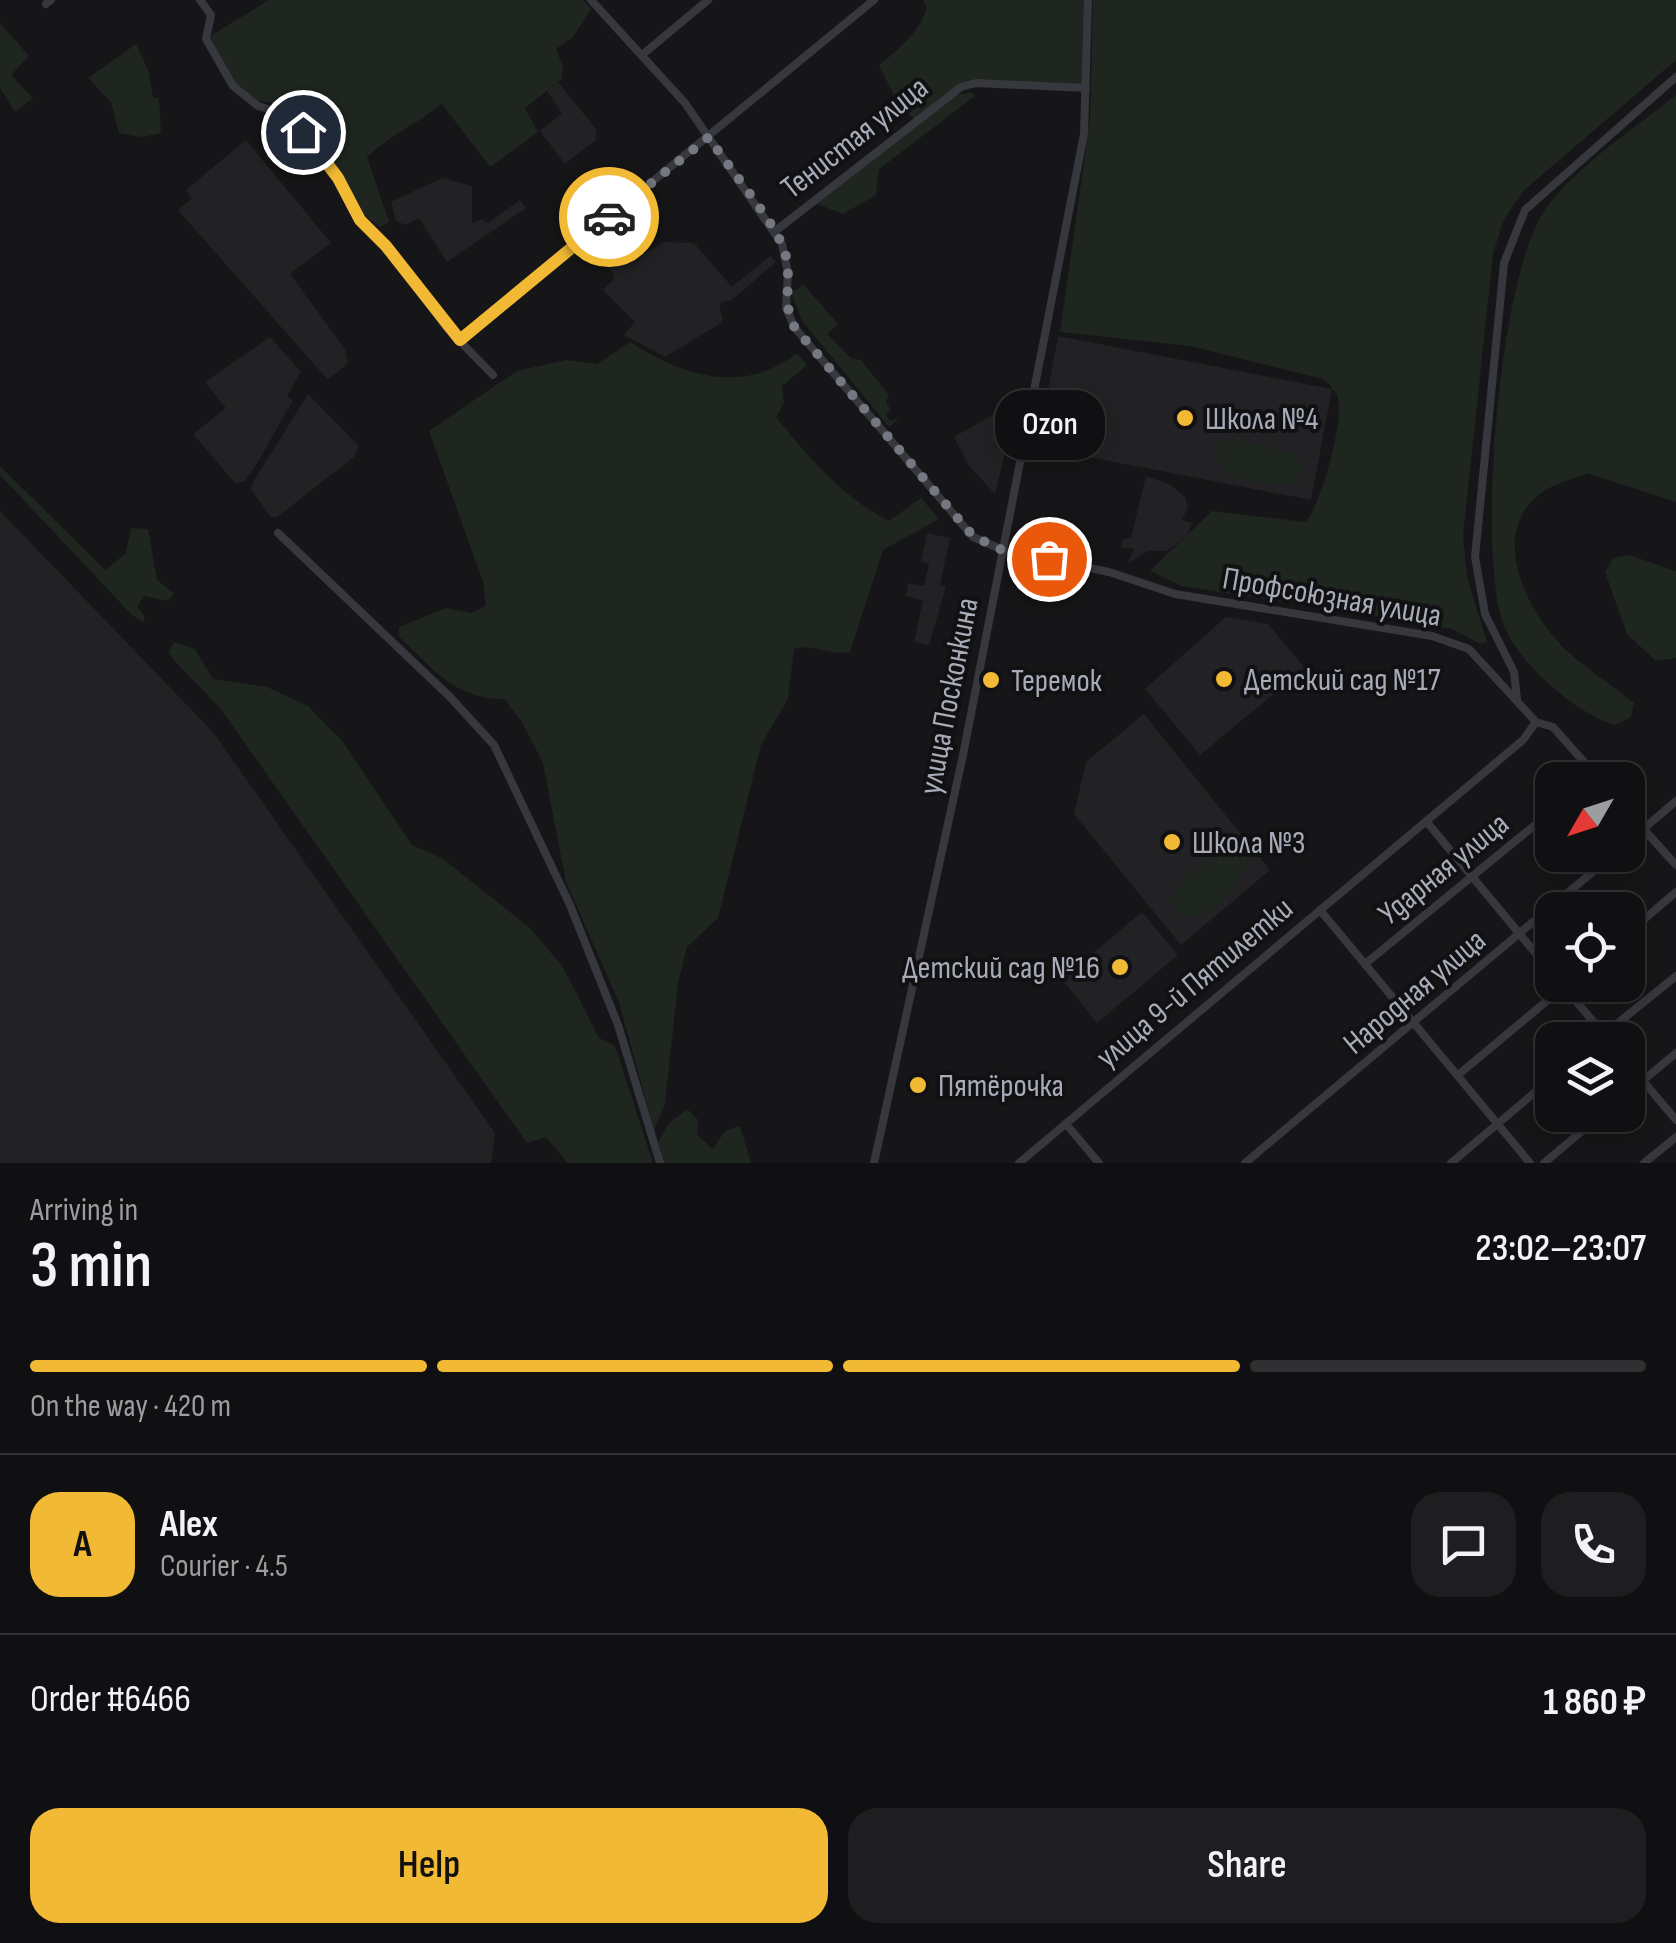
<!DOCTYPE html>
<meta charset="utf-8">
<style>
:root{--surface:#101012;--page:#1e1e20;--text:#f1f3f6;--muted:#9c9d9f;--line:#303032;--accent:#f2b934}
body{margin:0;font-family:"Sofia Sans Condensed",sans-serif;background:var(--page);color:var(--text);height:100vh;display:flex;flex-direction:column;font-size:38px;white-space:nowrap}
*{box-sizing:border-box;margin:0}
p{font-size:32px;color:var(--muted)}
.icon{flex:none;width:55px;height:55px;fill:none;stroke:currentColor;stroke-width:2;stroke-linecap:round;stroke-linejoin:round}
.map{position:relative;height:1163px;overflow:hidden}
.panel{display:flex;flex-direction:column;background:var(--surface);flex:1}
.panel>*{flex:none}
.needle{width:65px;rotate:231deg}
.tools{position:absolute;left:1535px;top:762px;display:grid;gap:20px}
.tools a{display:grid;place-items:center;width:110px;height:110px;border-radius:20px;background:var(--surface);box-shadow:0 5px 15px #0003,0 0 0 2px var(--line);font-size:50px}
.pin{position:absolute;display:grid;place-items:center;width:85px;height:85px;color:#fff;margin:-42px;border:5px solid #fff;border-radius:50%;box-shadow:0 2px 10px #0007}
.courier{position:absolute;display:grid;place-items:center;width:100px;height:100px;margin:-50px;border:8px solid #f2b934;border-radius:50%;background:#fff;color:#222;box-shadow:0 2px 12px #0007}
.bubble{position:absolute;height:70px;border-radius:30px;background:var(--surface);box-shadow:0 5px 15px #0003,0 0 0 2px var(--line);font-size:32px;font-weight:600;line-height:70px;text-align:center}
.summary em{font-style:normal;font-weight:600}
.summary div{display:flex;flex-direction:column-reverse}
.summary{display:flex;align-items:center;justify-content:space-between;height:170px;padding:0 30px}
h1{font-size:65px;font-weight:600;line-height:75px}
.bar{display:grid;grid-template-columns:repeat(4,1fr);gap:15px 10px;align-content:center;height:120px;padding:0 30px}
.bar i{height:12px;border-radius:8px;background:var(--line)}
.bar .selected{background:var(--accent)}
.bar p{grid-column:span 4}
.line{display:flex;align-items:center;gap:25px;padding:0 30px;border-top:2px solid var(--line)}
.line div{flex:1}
.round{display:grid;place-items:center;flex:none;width:105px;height:105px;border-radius:30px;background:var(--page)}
.action{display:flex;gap:20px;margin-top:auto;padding:20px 30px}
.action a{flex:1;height:115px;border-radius:30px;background:var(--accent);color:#111;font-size:40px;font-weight:600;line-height:115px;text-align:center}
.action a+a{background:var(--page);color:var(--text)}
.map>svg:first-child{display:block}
.built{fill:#222225}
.green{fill:#1e261f}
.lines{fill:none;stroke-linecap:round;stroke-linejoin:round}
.minor{stroke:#37383d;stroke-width:8}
.done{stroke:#757880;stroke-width:10;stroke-dasharray:0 18}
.route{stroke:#f2b934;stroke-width:12}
.poi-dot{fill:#f2b934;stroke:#111113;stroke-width:4}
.labels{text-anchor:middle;stroke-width:8;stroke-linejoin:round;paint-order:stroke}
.street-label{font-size:32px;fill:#a8acb8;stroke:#111113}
.poi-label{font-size:32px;fill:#a8acb8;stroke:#111113;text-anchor:start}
</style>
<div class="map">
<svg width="1676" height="1163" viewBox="0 0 1676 1163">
<rect width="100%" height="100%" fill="#161618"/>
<!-- built -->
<path class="built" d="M558 82 596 129V140L565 164 540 131 562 113 547 91Z
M246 140 331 243 290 274 345 349 348 363 328 380 178 210 192 198 186 190Z
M442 178 472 186V223L482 219 488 223 520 200 526 208 447 262 419 218 406 225 396 221 391 202Z
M664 242 694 243 732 287 770 256 776 262 732 300 719 303 723 322 665 357 624 335 635 322 603 290 615 278 609 268 618 259 628 264Z
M1058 336 1332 389 1311 500 1037 447Z
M270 337 301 372 287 396 293 400 259 460 245 481 236 484 193 434 226 408 205 382Z
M308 394 359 446 354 457 277 517H271L251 490 253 482Z
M993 415 1009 436 995 494 969 466 954 437Z
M1146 476 1171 485 1185 497 1188 507 1182 520 1192 523 1187 536 1167 551H1148L1128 563 1134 549 1121 547 1123 539 1131 538Z
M0 511 213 732 495 1133 491 1163H0Z
M927 533 950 538 940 585 946 587 929 645 914 642 923 600 906 596 908 583 924 586 929 564 921 562Z
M1226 617 1268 624 1305 668 1200 755 1145 689Z
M1144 714 1270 870 1181 945 1074 814 1086 762Z
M1142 912 1178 955 1097 1023 1062 979Z"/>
<!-- green -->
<path class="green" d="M269 0H583L591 9 573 37 556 49 563 67 562 79 525 108 538 132 490 167 442 104C416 124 391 135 367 157L389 222 380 227 361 213 317 143 270 102C238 103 225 66 210 42L212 35Z
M923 0H1085L1082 88 968 85 915 119 900 108 879 65C900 48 918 34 927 8Z
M1093 0H1676V60L1523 191 1503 221 1493 254 1463 536 1467 577 1487 642 1480 644 1452 629 1415 622 1181 586 1150 571 1212 511 1306 522C1321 504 1344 421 1338 398 1335 390 1329 384 1323 379L1190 346 1060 332 1090 120Z
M0 23 29 56 11 75 33 98 15 112 0 88Z
M136 44 149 72 153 98H159L161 133 142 137 119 133 111 102 88 78Z
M971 92 975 96 962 106 879 169 876 195 843 214 817 204 952 96Z
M1676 95V502L1587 473C1574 479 1556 483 1544 491 1486 530 1526 613 1567 651 1588 669 1612 686 1634 703L1631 717 1615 725C1576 714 1520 665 1504 626 1476 554 1499 274 1545 210 1577 165 1633 130 1676 95Z
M803 284 838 324 827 334 851 358 861 360 889 395 886 403 891 409 886 415 891 421 900 417 889 427 803 322 791 293Z
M630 342C685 377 743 395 797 353L807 365 782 386 784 403 776 417C808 457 844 498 889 521L921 498 939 519 883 550 850 652C830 656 815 643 794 649L788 699 761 745 718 918 687 947 678 984 665 1104 654 1130 619 1002 566 882 543 763 522 722 504 699C453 699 435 669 399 637V627L446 608 471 613 486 606 483 582 429 431 517 371 566 360 597 364Z
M1233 439 1296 455 1302 465 1300 478C1285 493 1193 480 1220 442Z
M0 466 105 570 126 553 131 528 148 529 157 580 174 593 168 601 144 596 137 606 145 617 143 622 132 615 0 475Z
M1629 555 1676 571V658L1656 661 1627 634 1605 572 1613 558Z
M174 642 195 649 213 679 267 687 308 706 343 742 412 845 443 859 530 928 563 967 599 1038 615 1046 653 1163H568L546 1137 527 1143 220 708 173 659 169 651Z
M1232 849 1247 860C1250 882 1184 946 1170 902 1175 883 1212 852 1232 849Z
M687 1109 698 1120 697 1135 713 1149 725 1131 740 1126 751 1163H664L658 1142 669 1123Z"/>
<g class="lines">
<!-- minor -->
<path class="minor" d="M200 0 211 15 206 39 233 86 258 106 282 113 303 132 338 177 359 220 386 246 447 328 493 375
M591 0 685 103 782 244 788 273 786 308 795 328 973 537 1003 550 1109 572 1175 594 1432 636 1469 649 1536 722 1553 727 1600 780
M46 4 51 0
M642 55 708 0
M774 232 961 87 976 83 1086 88
M459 340 874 0
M278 533 450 697 494 745 570 905 618 1025 660 1163
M1517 699 1514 672 1485 614 1475 557 1504 263 1525 210 1676 77
M1628 812 1676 865
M1426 821 1552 973
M1628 842 1676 801
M1320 910 1530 1163
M1628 933 1676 892
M1365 964 1552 811
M1563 986 1609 1040
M1597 1040 1676 976
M1628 1063 1676 1120
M1458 1075 1566 985
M1628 1093 1676 1053
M1066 1124 1099 1163
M874 1163 963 755 1084 134 1088 0
M1019 1163 1523 740 1536 722
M1245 1163 1613 855
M1451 1163 1552 1078
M1544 1163 1601 1115
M1644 1163 1676 1137"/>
</g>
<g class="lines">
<!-- done -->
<path class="done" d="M609 217 709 137C728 168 774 220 784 250 794 277 780 302 795 328L973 536 1002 550 1049 559"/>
<!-- route -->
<path class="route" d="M303 132 338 178 360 220 386 246 460 340 609 217"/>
</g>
<!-- markers -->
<g class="poi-dot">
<circle cx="1185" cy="418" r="10"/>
<circle cx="1224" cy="679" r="10"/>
<circle cx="991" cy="680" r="10"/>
<circle cx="1172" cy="842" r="10"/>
<circle cx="1120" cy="967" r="10"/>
<circle cx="918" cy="1085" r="10"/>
</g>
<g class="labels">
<!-- street labels -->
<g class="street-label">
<text transform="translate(854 137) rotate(-38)" y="11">Тенистая улица</text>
<text transform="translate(1332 596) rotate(10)" y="11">Профсоюзная улица</text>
<text transform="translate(948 696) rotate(-79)" y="11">улица Посконкина</text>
<text transform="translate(1443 868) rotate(-39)" y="11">Ударная улица</text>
<text transform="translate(1194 982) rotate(-40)" y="11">улица 9-й Пятилетки</text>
<text transform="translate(1414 991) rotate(-40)" y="11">Народная улица</text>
</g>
<!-- poi labels -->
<g class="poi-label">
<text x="1205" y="429">Школа №4</text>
<text x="1244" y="690">Детский сад №17</text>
<text x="1011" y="691">Теремок</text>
<text x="1192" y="853">Школа №3</text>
<text x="1100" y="978" text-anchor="end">Детский сад №16</text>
<text x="938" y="1096">Пятёрочка</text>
</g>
</g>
</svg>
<div class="tools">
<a><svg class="needle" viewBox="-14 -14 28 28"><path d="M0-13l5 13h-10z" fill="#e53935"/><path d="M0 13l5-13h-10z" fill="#9c9d9f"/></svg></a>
<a><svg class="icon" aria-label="locate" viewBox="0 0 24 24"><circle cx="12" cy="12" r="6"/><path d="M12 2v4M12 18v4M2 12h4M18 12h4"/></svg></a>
<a><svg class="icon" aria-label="layers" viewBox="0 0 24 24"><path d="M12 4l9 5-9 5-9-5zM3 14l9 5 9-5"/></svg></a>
</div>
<div class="pin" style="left:1049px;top:559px;background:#ea580c"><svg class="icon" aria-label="bag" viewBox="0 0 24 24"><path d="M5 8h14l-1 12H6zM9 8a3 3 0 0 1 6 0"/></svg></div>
<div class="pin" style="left:303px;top:132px;background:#1f2937"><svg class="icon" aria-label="home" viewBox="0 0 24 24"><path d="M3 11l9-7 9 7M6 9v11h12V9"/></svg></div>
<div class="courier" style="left:609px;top:217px"><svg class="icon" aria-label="car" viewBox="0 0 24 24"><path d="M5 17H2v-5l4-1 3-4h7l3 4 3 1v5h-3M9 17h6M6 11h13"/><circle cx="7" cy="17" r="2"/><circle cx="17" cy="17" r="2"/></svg></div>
<div class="bubble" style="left:995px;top:390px;width:110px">Ozon</div>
</div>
<section class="panel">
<div class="summary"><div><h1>3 min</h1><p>Arriving in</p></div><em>23:02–23:07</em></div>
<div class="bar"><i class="selected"></i><i class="selected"></i><i class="selected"></i><i></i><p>On the way · 420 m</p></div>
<div class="line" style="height:180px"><b class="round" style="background:var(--accent);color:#111">A</b><div><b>Alex</b><p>Courier · 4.5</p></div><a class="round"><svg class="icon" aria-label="chat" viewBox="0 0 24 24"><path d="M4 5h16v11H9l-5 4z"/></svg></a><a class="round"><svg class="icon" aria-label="phone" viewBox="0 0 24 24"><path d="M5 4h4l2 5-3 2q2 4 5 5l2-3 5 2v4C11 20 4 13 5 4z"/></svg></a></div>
<div class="line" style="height:130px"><div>Order #6466</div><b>1 860 ₽</b></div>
<div class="action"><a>Help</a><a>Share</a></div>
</section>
